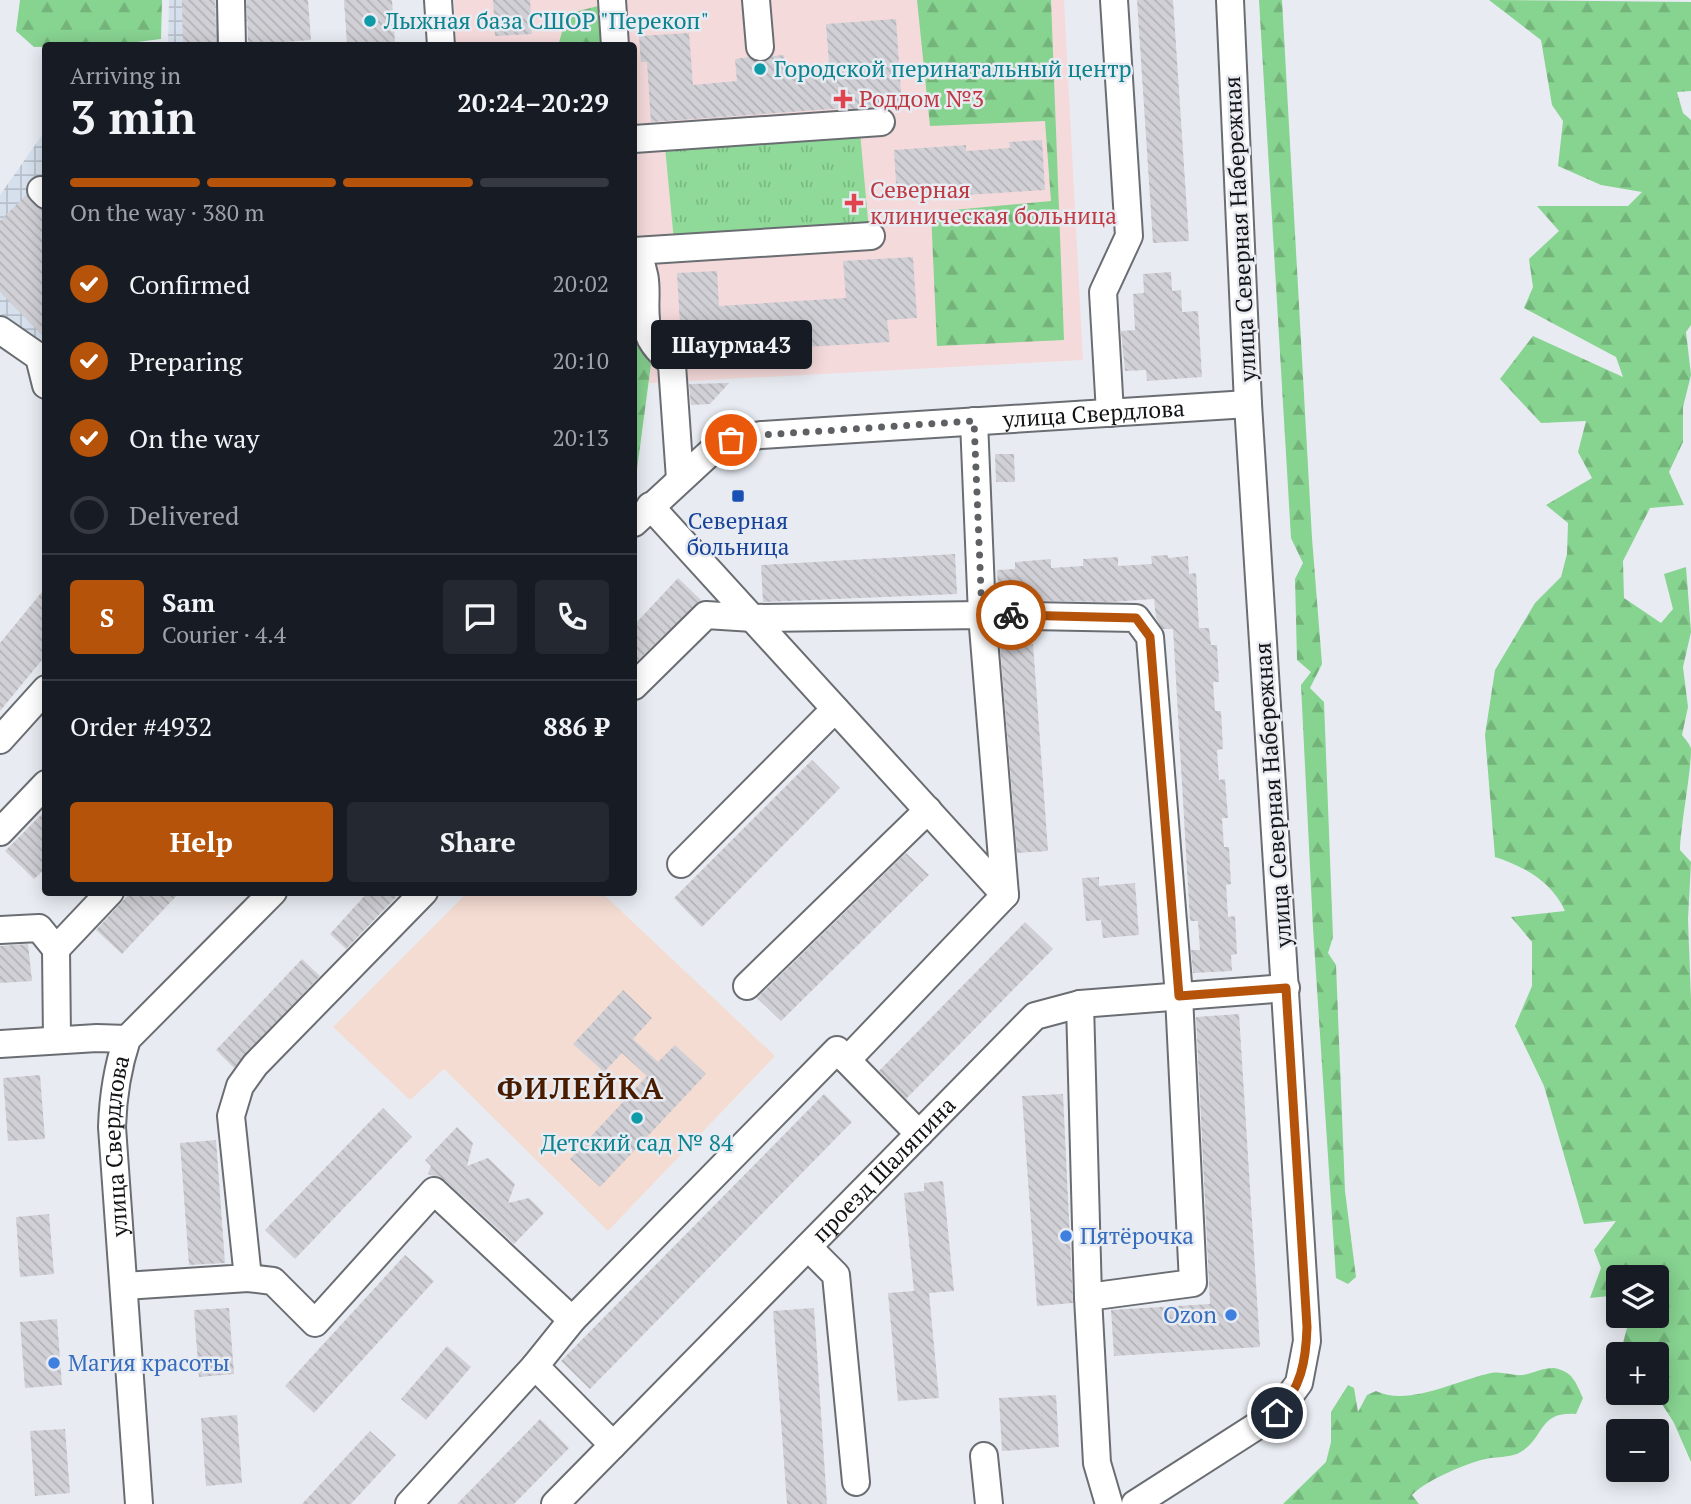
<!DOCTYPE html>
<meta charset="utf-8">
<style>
:root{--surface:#171b24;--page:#242831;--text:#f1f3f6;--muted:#9ea1a6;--line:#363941;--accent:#b45309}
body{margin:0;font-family:"PT Serif",serif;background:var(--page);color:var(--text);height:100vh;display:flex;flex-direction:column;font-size:26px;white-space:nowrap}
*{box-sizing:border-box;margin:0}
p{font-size:23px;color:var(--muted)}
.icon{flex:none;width:38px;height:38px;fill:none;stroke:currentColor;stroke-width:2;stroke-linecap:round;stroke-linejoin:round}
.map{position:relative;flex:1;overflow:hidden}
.sheet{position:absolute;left:42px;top:42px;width:595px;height:854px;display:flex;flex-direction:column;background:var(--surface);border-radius:7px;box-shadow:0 4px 18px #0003}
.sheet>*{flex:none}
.fabs{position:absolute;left:1606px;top:1265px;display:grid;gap:14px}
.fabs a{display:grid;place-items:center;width:63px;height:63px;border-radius:7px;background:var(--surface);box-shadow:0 4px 18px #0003;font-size:35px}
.pin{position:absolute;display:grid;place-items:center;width:60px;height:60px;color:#fff;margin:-30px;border:4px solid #fff;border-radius:50%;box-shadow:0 2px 7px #0007}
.courier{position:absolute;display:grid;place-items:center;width:70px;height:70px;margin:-35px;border:5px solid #b45309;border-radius:50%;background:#fff;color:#222;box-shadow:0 2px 9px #0007}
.bubble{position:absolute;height:49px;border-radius:7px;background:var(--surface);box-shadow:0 4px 18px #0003;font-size:23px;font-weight:700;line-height:49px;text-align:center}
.summary em{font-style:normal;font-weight:700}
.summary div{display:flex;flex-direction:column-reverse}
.summary{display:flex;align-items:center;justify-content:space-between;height:119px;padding:0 28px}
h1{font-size:46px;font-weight:700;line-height:52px}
.bar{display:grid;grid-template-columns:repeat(4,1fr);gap:10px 7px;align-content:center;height:84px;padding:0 28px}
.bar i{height:9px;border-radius:5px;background:var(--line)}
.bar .active{background:var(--accent)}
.bar p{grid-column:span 4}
.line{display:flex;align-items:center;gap:18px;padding:0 28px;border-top:2px solid var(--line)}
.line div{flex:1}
.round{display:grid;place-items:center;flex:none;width:74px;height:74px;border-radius:7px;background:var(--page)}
ol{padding:0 28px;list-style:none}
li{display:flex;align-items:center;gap:21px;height:77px}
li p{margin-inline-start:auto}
li .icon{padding:7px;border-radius:50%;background:var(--accent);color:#fff;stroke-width:4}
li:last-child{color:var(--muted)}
li i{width:38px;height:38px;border:4px solid var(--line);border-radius:50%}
.action{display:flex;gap:14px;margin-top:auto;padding:14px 28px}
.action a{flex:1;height:80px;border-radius:7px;background:var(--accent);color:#fff;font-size:28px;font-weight:700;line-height:80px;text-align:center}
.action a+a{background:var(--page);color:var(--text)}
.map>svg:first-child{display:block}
.industrial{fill:url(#industrial-grid)}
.education{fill:#f4dcd2}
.medical{fill:#f5dadb}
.grass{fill:url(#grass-tufts)}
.forest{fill:url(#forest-firs)}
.building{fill:url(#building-back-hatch)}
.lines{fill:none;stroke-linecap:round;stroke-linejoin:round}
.minor-casing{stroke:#6a6e73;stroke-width:30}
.minor{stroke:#fff;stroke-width:26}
.done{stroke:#5e6063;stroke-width:7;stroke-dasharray:0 12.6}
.route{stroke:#b45309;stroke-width:9}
.culture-dot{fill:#0f9aa8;stroke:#e8ecf2;stroke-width:2.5}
.health-dot{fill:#e0444e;stroke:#e8ecf2;stroke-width:2.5}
.transit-dot{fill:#1a4fb4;stroke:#e8ecf2;stroke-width:2.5}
.shop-dot{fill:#3f7fe0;stroke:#e8ecf2;stroke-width:2.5}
.labels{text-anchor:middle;stroke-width:5;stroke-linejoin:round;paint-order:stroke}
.culture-label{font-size:23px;fill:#0d838f;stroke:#e8ecf2;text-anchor:start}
.health-label{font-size:23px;fill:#be3a42;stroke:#e8ecf2;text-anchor:start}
.street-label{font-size:23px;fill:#131416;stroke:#e8ecf2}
.transit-label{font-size:23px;fill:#164399;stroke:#e8ecf2}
.shop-label{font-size:23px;fill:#366cbe;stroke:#e8ecf2;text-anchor:start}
.district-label{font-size:30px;font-weight:bold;letter-spacing:2px;fill:#491c00;stroke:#e8ecf2}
</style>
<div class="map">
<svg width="1691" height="1504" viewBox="0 0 1691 1504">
<defs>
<pattern id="industrial-grid" width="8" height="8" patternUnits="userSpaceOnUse" patternTransform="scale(1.75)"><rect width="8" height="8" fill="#d6e0ec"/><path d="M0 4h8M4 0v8" fill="none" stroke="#b7bfca"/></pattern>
<pattern id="grass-tufts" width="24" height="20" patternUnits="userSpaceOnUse" patternTransform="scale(1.75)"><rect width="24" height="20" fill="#8fda98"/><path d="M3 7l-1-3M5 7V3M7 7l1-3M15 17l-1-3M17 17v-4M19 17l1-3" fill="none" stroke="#7aba82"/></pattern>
<pattern id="forest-firs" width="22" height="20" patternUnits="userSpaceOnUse" patternTransform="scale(1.75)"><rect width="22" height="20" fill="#87d390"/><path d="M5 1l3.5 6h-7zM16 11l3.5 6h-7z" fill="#74b47b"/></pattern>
<pattern id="building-back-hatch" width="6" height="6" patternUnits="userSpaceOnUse" patternTransform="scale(1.75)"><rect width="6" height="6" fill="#d0d0d6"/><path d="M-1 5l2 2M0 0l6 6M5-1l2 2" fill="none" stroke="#b2b2b7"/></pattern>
</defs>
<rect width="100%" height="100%" fill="#e8ecf2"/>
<!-- industrial -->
<path class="industrial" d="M169 0H258L259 20 237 22 239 45 168 46Z
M45 131V390L0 313V195Z"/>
<!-- education -->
<path class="education" d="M467 893H602L775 1056 608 1231 444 1069 410 1100 333 1027Z"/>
<!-- medical -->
<path class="medical" d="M454 0H1064L1083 360 634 384V46L456 45Z"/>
<!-- grass -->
<path class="grass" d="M860 132 869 231 674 241 665 147Z"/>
<!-- forest -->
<path class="forest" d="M20 0H162L161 39 113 45 34 47 16 31Z
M917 0H1051L1064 340 937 346 931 212 1051 201 1045 121 930 126Z
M1259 0H1282L1312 538 1322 664 1310 688 1324 702 1333 937 1328 953 1336 965 1345 1191 1356 1277 1348 1284 1336 1278 1313 928 1301 685 1311 672 1297 660 1295 579 1303 563 1291 538Z
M1489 0 1691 2V91L1677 92 1683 113 1691 120V325L1686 332 1691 375 1683 407V442L1669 472 1684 505 1650 508 1623 561 1624 598 1661 623 1673 609 1664 574 1686 567 1691 632 1683 667 1688 707 1682 735C1685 739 1690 744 1691 749 1691 774 1681 822 1680 850L1691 862 1688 919 1691 1000V1462L1674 1423 1655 1393 1657 1354H1630L1623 1343 1628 1324 1626 1316H1657V1278H1619V1295L1590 1298 1601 1268 1594 1250 1616 1221 1584 1224 1544 1086 1515 1026 1532 986V942L1511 917 1565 911C1551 881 1525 867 1495 857L1485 735 1495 670 1535 603 1561 577 1567 554 1568 523 1546 505 1592 478 1578 452 1586 421 1541 423 1500 379 1533 336 1623 377 1616 357 1524 308 1533 287 1529 259 1559 231 1537 206H1628L1642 192 1601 185 1558 166 1563 121 1552 105 1541 40Z
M598 6 603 45 558 46 567 14Z
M634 266 639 337 651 364 634 492Z
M1554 1368C1573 1372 1575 1381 1583 1398L1576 1414C1536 1411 1546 1440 1517 1454 1508 1457 1499 1457 1490 1458 1469 1462 1426 1480 1412 1495L1419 1504H1283L1326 1462 1331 1442V1412L1348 1385 1354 1388 1358 1412 1367 1395 1376 1391C1408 1407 1457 1380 1491 1373 1502 1371 1512 1376 1523 1375 1534 1373 1542 1368 1554 1368Z"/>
<!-- building -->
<path class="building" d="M182 0H215L216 46H183Z
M247 0H308L311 40 248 45Z
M344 0H392L395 43 347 45Z
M493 0H530L532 34 495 36Z
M1137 0H1173L1189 241 1153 243Z
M896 19 902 108 832 109 651 122 647 62H641L639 36 689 33 693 85 737 81 735 59 749 57 761 63 773 56 784 55 786 79 830 75 826 24Z
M1042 140 1045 190 897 199 894 150 966 145V151L1010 148 1009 142Z
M26 195 35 206 46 210V339L0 292V221Z
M913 257 917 318 887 320 890 342 684 354 667 335 666 326 680 325 677 273 717 271 719 306 846 298 843 261Z
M1171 272 1172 291 1181 290 1182 312 1198 311 1202 377 1147 381 1146 370 1125 371 1121 331 1135 330 1133 294 1144 293 1143 274Z
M729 383 710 404 691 405 689 384Z
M995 454H1014L1015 482H996Z
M955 554 957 594 763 602 761 565Z
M1168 555V558L1188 556 1189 574 1196 573 1199 628H1209L1211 645H1217L1219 682H1213L1215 711H1221L1223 749 1217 750 1219 780 1225 779 1228 818H1222L1224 847H1229L1231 884 1226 885 1228 917 1235 916 1237 954 1231 955 1232 971 1193 973 1191 950H1200L1198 921H1190L1173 629H1163L1156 618 1154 599 1110 602 999 600 997 570 1015 569V562L1051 559V568L1083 566V559L1118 557V566L1152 564 1151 556Z
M678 578 701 600 634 664V625Z
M46 587V655L0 711V643Z
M1033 644 1048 851 1017 853 1000 646Z
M812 760 840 788 702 927 674 898Z
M46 810V868L34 879 5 851Z
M906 853 929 875 781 1021 757 998Z
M1099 877V886L1135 883 1139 935 1103 938 1101 920 1086 921 1082 878Z
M131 892H180L122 954 96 930Z
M368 892H401L346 949 330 934Z
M1025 922 1053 949 906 1099 879 1071Z
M28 944 32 981 0 983V946Z
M302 959 320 976 234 1068 216 1050Z
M623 990 652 1018 633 1039 658 1062 675 1045 706 1074 600 1187 570 1159 647 1076 622 1053 604 1072 573 1044Z
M1239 1014 1260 1347 1114 1356 1111 1310 1210 1304 1196 1017Z
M40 1075 45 1139 8 1141 3 1078Z
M824 1094 852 1122 590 1389 561 1361Z
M1063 1094 1073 1303 1037 1306 1022 1096Z
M383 1108 412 1137 295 1259 265 1230Z
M457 1127 473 1143 467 1166 488 1158 515 1184 508 1203 529 1198 544 1213 514 1244 445 1180 428 1174 431 1166 425 1160Z
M216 1140 225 1263 189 1265 180 1143Z
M943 1181 954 1291 929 1293 939 1398 898 1401 888 1293 914 1291 904 1193 924 1191V1183Z
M49 1214 54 1274 20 1277 16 1217Z
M405 1255 434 1281 314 1413 285 1386Z
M229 1308 234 1374 199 1377 194 1310Z
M814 1308 827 1504H787L773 1311Z
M57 1319 62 1385 25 1388 20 1322Z
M447 1346 471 1367 426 1420 401 1399Z
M1056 1395 1059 1447 1002 1451 999 1398Z
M237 1415 242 1483 206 1486 201 1418Z
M540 1419 569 1448 514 1504H457Z
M65 1429 70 1493 35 1496 30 1431Z
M370 1431 396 1455 351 1504H302Z"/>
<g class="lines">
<defs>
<g id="minor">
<path d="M231 0 232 46"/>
<path d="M438 0 441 46"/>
<path d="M612 0 615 46"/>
<path d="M756 0 760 47"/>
<path d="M634 139 881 122"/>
<path d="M41 190 46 195"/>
<path d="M634 251C655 282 639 305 649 335 654 349 665 354 672 365L680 479"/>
<path d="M634 251 871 236"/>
<path d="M0 330 39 357 46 385"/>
<path d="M1110 413 1103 292 1129 236 1114 0"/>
<path d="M650 506 1005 895 982 615 974 421"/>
<path id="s1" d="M634 523 714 449 731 440 761 435 1248 404"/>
<path d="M634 686 706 615 753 618 982 615 1136 618 1150 637 1179 996 1193 1283 1088 1297"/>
<path d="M0 740 46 689"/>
<path d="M0 832 46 784"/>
<path d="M681 864 835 709"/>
<path d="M0 930 39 928 56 949 57 1039"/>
<path d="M56 949 110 892"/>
<path d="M747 986 928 810"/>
<path d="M1080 1004 1088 1297 1097 1463 1109 1504"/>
<path d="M0 1044 97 1038 127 1039"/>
<path d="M847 1060 1005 895"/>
<path d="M808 1247 836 1275 856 1482"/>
<path d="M248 1278 273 1281 315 1323 434 1191 572 1320 837 1050 919 1134"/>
<path d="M124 1286 248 1278 231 1116 240 1086 255 1065 424 892"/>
<path d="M572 1320 535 1366 613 1445"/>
<path d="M984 1456 989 1504"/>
<path id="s2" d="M139 1504 112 1127C113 1096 117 1069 127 1039L273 892"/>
<path d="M409 1504 535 1366"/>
<path id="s3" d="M555 1504 1035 1016 1080 1004 1286 988"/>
<path d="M1135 1504 1277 1413 1299 1383 1307 1341 1248 404 1230 0"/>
</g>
</defs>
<!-- minor casing -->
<use href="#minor" class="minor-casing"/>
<!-- minor -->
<use href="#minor" class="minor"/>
</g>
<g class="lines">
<!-- done -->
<path class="done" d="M731 440 761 435 974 421 982 615H1011"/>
<!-- route -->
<path class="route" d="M1011 615 1136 618 1150 637 1179 996 1286 988 1307 1327C1306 1361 1301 1389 1277 1413"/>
</g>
<!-- markers -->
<g class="culture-dot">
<circle cx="370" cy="21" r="7"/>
<circle cx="760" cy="69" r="7"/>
<circle cx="637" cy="1118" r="7"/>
</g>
<g class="health-dot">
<path d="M839.5 88.5h7v7h7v7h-7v7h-7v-7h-7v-7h7z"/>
<path d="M850.5 192.5h7v7h7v7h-7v7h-7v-7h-7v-7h7z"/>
</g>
<rect class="transit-dot" x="731" y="489" width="14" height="14" rx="3.5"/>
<g class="shop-dot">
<circle cx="1066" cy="1236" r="7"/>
<circle cx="1231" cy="1315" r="7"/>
<circle cx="54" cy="1363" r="7"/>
</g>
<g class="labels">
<!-- culture labels -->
<g class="culture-label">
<text x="384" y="29">Лыжная база СШОР "Перекоп"</text>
<text x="774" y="77">Городской перинатальный центр</text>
<text x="637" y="1151" text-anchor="middle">Детский сад № 84</text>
</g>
<!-- health labels -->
<g class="health-label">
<text x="859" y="107">Роддом №3</text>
<text x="870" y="198">Северная<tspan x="870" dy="26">клиническая больница</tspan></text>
</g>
<!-- street labels -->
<g class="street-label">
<text transform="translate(1240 229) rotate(-93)" y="8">улица Северная Набережная</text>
<text dy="8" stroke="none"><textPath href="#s1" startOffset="492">улица Свердлова</textPath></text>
<text transform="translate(1273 795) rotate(-94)" y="8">улица Северная Набережная</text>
<text dy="8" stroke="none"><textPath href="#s2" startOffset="359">улица Свердлова</textPath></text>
<text dy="8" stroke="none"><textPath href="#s3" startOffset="469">проезд Шаляпина</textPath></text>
</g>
<!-- transit labels -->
<g class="transit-label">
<text x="738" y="529">Северная<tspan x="738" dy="26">больница</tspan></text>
</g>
<!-- shop labels -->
<g class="shop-label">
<text x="1080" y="1244">Пятёрочка</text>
<text x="1217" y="1323" text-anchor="end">Ozon</text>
<text x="68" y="1371">Магия красоты</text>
</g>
<!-- district labels -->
<g class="district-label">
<text x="581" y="1099">ФИЛЕЙКА</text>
</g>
</g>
</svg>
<div class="fabs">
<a><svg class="icon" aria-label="layers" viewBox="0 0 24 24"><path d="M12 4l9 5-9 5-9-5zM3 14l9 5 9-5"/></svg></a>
<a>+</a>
<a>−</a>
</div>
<div class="pin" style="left:731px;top:440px;background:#ea580c"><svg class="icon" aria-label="bag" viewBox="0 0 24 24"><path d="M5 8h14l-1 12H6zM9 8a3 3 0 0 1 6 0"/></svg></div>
<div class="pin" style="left:1277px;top:1413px;background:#1f2937"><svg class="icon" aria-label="home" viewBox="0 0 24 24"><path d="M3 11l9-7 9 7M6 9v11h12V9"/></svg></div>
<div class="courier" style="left:1011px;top:615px"><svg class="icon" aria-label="bike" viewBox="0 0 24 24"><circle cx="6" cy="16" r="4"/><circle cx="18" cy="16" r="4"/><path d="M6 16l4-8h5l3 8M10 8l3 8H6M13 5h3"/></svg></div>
<div class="bubble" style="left:651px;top:320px;width:161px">Шаурма43</div>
<section class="sheet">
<div class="summary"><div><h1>3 min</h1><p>Arriving in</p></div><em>20:24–20:29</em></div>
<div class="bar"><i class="active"></i><i class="active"></i><i class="active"></i><i></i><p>On the way · 380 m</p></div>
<ol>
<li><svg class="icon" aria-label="check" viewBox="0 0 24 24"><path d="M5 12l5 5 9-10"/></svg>Confirmed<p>20:02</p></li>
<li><svg class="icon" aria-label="check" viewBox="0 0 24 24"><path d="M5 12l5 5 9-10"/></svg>Preparing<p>20:10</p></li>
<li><svg class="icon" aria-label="check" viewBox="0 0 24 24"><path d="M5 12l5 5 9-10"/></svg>On the way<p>20:13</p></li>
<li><i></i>Delivered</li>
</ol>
<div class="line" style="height:126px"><b class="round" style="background:var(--accent);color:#fff">S</b><div><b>Sam</b><p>Courier · 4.4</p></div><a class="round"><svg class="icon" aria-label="chat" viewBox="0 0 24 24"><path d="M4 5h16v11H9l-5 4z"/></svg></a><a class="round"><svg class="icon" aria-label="phone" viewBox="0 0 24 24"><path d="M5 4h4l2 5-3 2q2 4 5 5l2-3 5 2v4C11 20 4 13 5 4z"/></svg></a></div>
<div class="line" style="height:91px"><div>Order #4932</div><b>886 ₽</b></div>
<div class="action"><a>Help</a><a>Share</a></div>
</section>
</div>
